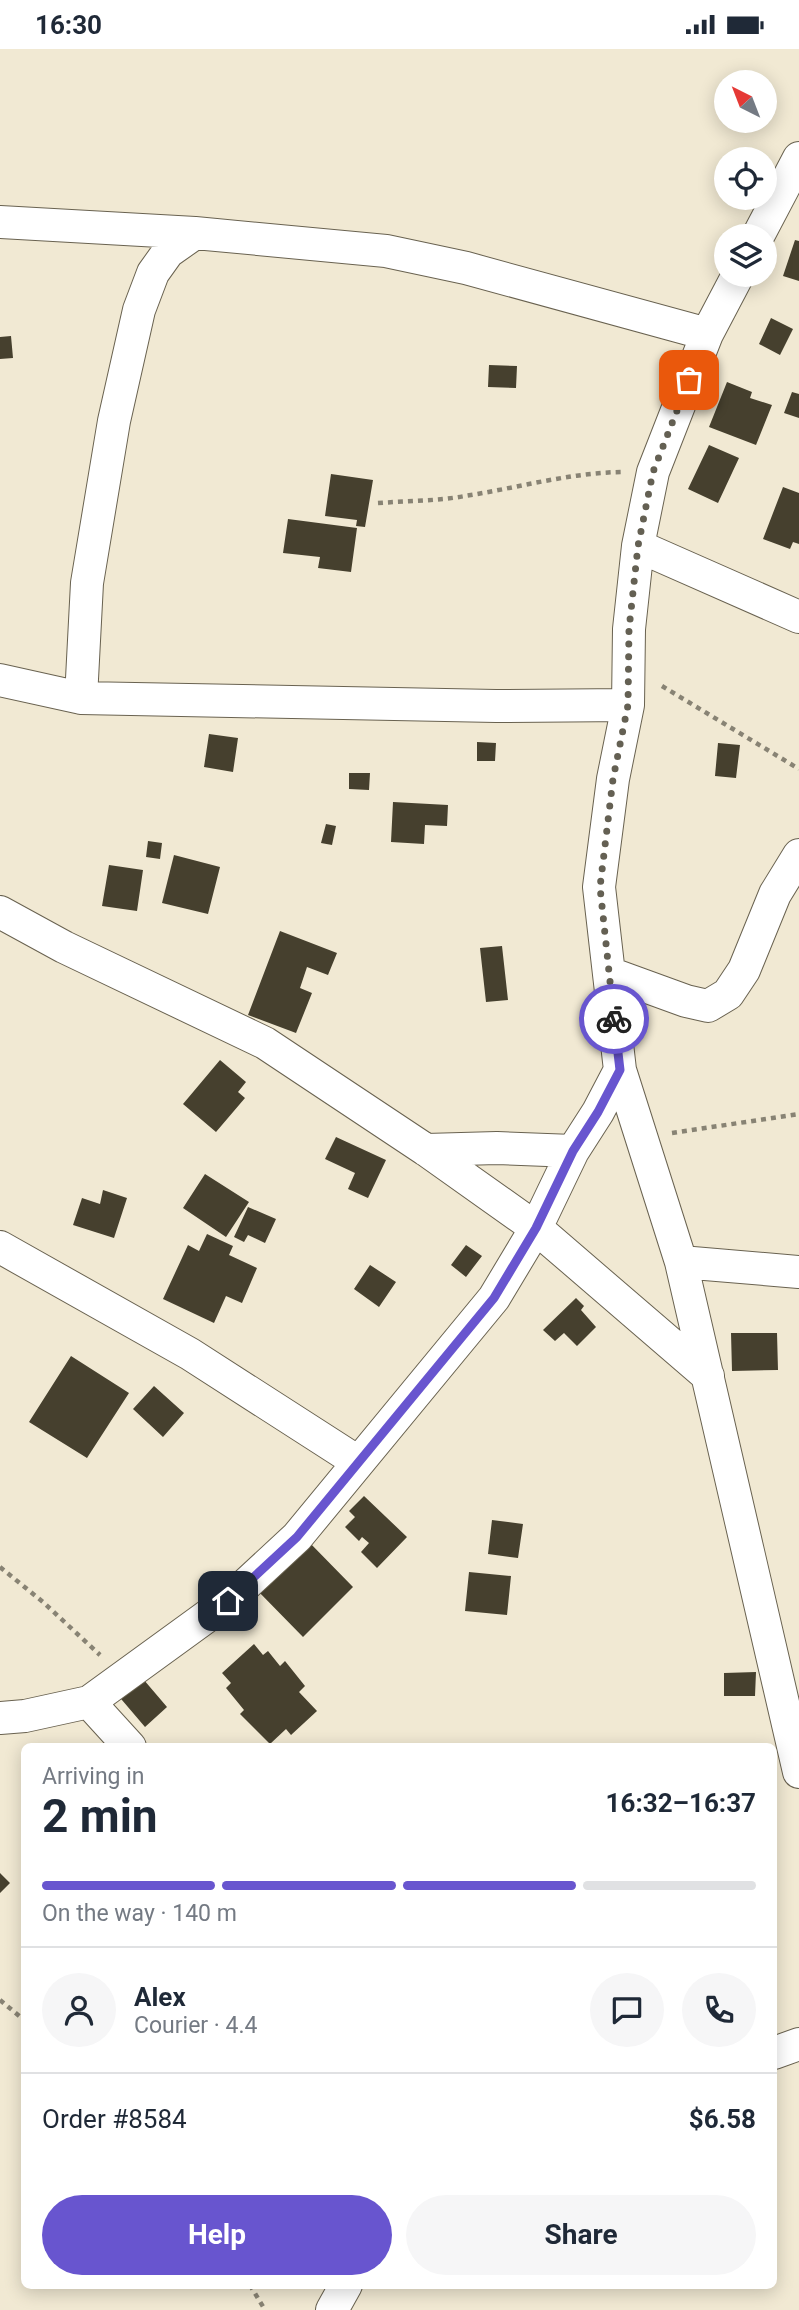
<!DOCTYPE html>
<meta charset="utf-8">
<style>
:root{--surface:#fff;--page:#f6f6f7;--text:#1f2937;--muted:#747a83;--line:#e0e1e3;--accent:#6855cf}
body{margin:0;font-family:Roboto,sans-serif;background:var(--page);color:var(--text);height:100vh;display:flex;flex-direction:column;font-size:26px;white-space:nowrap}
*{box-sizing:border-box;margin:0}
p{font-size:23px;color:var(--muted)}
.icon{flex:none;width:38px;height:38px;fill:none;stroke:currentColor;stroke-width:2;stroke-linecap:round;stroke-linejoin:round}
.map{position:relative;flex:1;overflow:hidden}
.panel{position:absolute;left:21px;top:1694px;width:756px;height:546px;display:flex;flex-direction:column;background:var(--surface);border-radius:10px;box-shadow:0 4px 18px #0003}
.panel>*{flex:none}
.needle{width:46px;rotate:318deg}
.fabs{position:absolute;left:714px;top:21px;display:grid;gap:14px}
.fabs a{display:grid;place-items:center;width:63px;height:63px;border-radius:50%;background:var(--surface);box-shadow:0 4px 18px #0003;font-size:35px}
.pin{position:absolute;display:grid;place-items:center;width:60px;height:60px;color:#fff;margin:-30px;border-radius:14px;box-shadow:0 4px 10px #0006}
.courier{position:absolute;display:grid;place-items:center;width:70px;height:70px;margin:-35px;border:5px solid #6855cf;border-radius:50%;background:#fff;color:#222;box-shadow:0 2px 9px #0007}
.summary em{font-style:normal;font-weight:700}
.summary div{display:flex;flex-direction:column-reverse}
.summary{display:flex;align-items:center;justify-content:space-between;height:119px;padding:0 21px}
h1{font-size:46px;font-weight:700;line-height:52px}
.bar{display:grid;grid-template-columns:repeat(4,1fr);gap:10px 7px;align-content:center;height:84px;padding:0 21px}
.bar i{height:9px;border-radius:5px;background:var(--line)}
.bar .active{background:var(--accent)}
.bar p{grid-column:span 4}
.line{display:flex;align-items:center;gap:18px;padding:0 21px;border-top:2px solid var(--line)}
.line div{flex:1}
.round{display:grid;place-items:center;flex:none;width:74px;height:74px;border-radius:37px;background:var(--page)}
.action{display:flex;gap:14px;margin-top:auto;padding:14px 21px}
.action a{flex:1;height:80px;border-radius:42px;background:var(--accent);color:#fff;font-size:28px;font-weight:700;line-height:80px;text-align:center}
.action a+a{background:var(--page);color:var(--text)}
.status{display:flex;justify-content:space-between;align-items:center;height:49px;padding:0 35px;background:var(--surface);direction:ltr}
.status svg{height:19px;fill:currentColor}
.map>svg:first-child{display:block}
.building{fill:#46402e}
.lines{fill:none;stroke-linecap:round;stroke-linejoin:round}
.street-casing{stroke:#696250;stroke-width:34}
.path{stroke:#888374;stroke-width:4.5;stroke-dasharray:5 5;stroke-linecap:butt}
.street{stroke:#fff;stroke-width:32}
.done{stroke:#646053;stroke-width:7;stroke-dasharray:0 12.6}
.route{stroke:#6855cf;stroke-width:9}
</style>
<div class="status"><b>16:30</b><svg viewBox="0 0 49 12"><path d="M0 12V9h3v3zM5 12V6h3v6zM10 12V3h3v9zM15 12V0h3v12zM26 1h20v11H26zM47 4h2v5h-2z"/></svg></div>
<div class="map">
<svg width="799" height="2261" viewBox="0 0 799 2261">
<rect width="100%" height="100%" fill="#f1e9d3"/>
<!-- building -->
<path class="building" d="M795 191 799 192V232L783 227Z
M771 269 793 280 780 306 759 295Z
M11 287 13 309 0 310V288Z
M489 316 517 317 516 339 488 338Z
M727 333 752 343 750 349 772 356 756 396 709 378Z
M792 343 799 345V369L784 364Z
M709 396 739 409 718 454 688 440Z
M331 425 373 431 365 478 356 477 357 471 325 467Z
M783 438 799 444V495L793 493 790 500 763 490Z
M288 470 357 479 351 523 318 519 320 508 283 504Z
M209 685 238 689 233 723 204 718Z
M477 693 496 694 495 712H477Z
M718 694 740 696 736 729 715 727Z
M349 724H370L369 741 349 740Z
M393 753 448 756 447 777 425 776 424 795 391 793Z
M326 775 336 777 332 796 321 794Z
M148 792 162 794 160 810 146 808Z
M174 806 220 818 208 865 162 854Z
M109 816 143 821 137 862 102 857Z
M280 882 337 904 328 926 307 918 300 939 312 944 296 984 248 966Z
M502 897 508 951 486 953 480 899Z
M220 1011 246 1033 238 1043 245 1049 216 1083 183 1055Z
M336 1088 386 1111 368 1149 348 1140 355 1124 325 1110Z
M205 1125 249 1153 226 1188 183 1159Z
M103 1141 127 1149 114 1189 73 1176 82 1149 100 1155Z
M248 1158 276 1170 265 1194 248 1186 244 1193 234 1188Z
M207 1185 233 1197 229 1206 257 1219 242 1254 226 1247 214 1274 163 1250 188 1196 199 1202Z
M466 1196 482 1207 466 1228 451 1216Z
M370 1216 396 1233 379 1258 354 1240Z
M576 1249 584 1257 581 1261 596 1278 577 1297 564 1284 555 1292 543 1281Z
M731 1284H777L778 1321 732 1322Z
M71 1307 129 1344 87 1409 29 1373Z
M154 1337 184 1364 163 1388 133 1360Z
M364 1447 407 1488 377 1519 361 1503 369 1494 362 1488 359 1492 345 1478 355 1468 349 1462Z
M492 1471 523 1475 518 1509 488 1505Z
M307 1491 353 1538 303 1588 256 1540Z
M469 1523 511 1527 507 1566 465 1562Z
M254 1595 263 1606 268 1602 280 1617 285 1612 305 1637 299 1643 317 1662 291 1686 286 1680 270 1695 240 1665 244 1661 226 1639 231 1634 222 1624Z
M756 1623 755 1647H724V1624Z
M138 1624 167 1658 145 1678 116 1644Z
M0 1824 10 1834 0 1844Z"/>
<g class="lines">
<defs>
<path id="street" d="M0 173 195 184 386 202 466 219 707 285
M758 187 799 109
M738 226 707 285 653 423 638 497 629 580 628 656 613 730 599 838 620 1021 681 1213 799 1723
M638 497 799 568
M0 631 81 649 496 657 628 656
M81 649 87 534 114 372 139 261 153 224 168 203 195 184
M0 863 64 898 265 994 426 1101 536 1179 708 1327
M609 924 686 952 708 957 728 945 744 921 775 845 799 806
M426 1101 497 1099 573 1102
M0 1198 190 1305 358 1413
M681 1213 799 1223
M89 1653 130 1698
M0 1669 25 1667 89 1653 228 1552 297 1488 494 1249 536 1179 573 1102 598 1063 620 1021
M774 2004 799 1995
M332 2261 346 2236"/>
</defs>
<!-- street casing -->
<use href="#street" class="street-casing"/>
<!-- path -->
<path class="path" d="M378 454C407 452 437 452 465 447 517 439 568 424 621 423
M662 637 799 720
M672 1084 799 1065
M0 1518 43 1553 100 1606
M0 1951 24 1971
M250 2236 265 2261"/>
<!-- street -->
<use href="#street" class="street"/>
</g>
<g class="lines">
<!-- done -->
<path class="done" d="M614 970 600 838 613 730 628 656 629 580 638 497 653 423 689 331"/>
<!-- route -->
<path class="route" d="M228 1552 297 1488 494 1249 536 1179 573 1102 598 1063 620 1021 614 970"/>
</g>
</svg>
<div class="fabs">
<a><svg class="needle" viewBox="-14 -14 28 28"><path d="M0-13l5 13h-10z" fill="#e53935"/><path d="M0 13l5-13h-10z" fill="#747a83"/></svg></a>
<a><svg class="icon" aria-label="locate" viewBox="0 0 24 24"><circle cx="12" cy="12" r="6"/><path d="M12 2v4M12 18v4M2 12h4M18 12h4"/></svg></a>
<a><svg class="icon" aria-label="layers" viewBox="0 0 24 24"><path d="M12 4l9 5-9 5-9-5zM3 14l9 5 9-5"/></svg></a>
</div>
<div class="pin" style="left:689px;top:331px;background:#ea580c"><svg class="icon" aria-label="bag" viewBox="0 0 24 24"><path d="M5 8h14l-1 12H6zM9 8a3 3 0 0 1 6 0"/></svg></div>
<div class="pin" style="left:228px;top:1552px;background:#1f2937"><svg class="icon" aria-label="home" viewBox="0 0 24 24"><path d="M3 11l9-7 9 7M6 9v11h12V9"/></svg></div>
<div class="courier" style="left:614px;top:970px"><svg class="icon" aria-label="bike" viewBox="0 0 24 24"><circle cx="6" cy="16" r="4"/><circle cx="18" cy="16" r="4"/><path d="M6 16l4-8h5l3 8M10 8l3 8H6M13 5h3"/></svg></div>
<section class="panel">
<div class="summary"><div><h1>2 min</h1><p>Arriving in</p></div><em>16:32–16:37</em></div>
<div class="bar"><i class="active"></i><i class="active"></i><i class="active"></i><i></i><p>On the way · 140 m</p></div>
<div class="line" style="height:126px"><a class="round"><svg class="icon" aria-label="person" viewBox="0 0 24 24"><circle cx="12" cy="8" r="4"/><path d="M4 21q1-7 8-7t8 7"/></svg></a><div><b>Alex</b><p>Courier · 4.4</p></div><a class="round"><svg class="icon" aria-label="chat" viewBox="0 0 24 24"><path d="M4 5h16v11H9l-5 4z"/></svg></a><a class="round"><svg class="icon" aria-label="phone" viewBox="0 0 24 24"><path d="M5 4h4l2 5-3 2q2 4 5 5l2-3 5 2v4C11 20 4 13 5 4z"/></svg></a></div>
<div class="line" style="height:91px"><div>Order #8584</div><b>$6.58</b></div>
<div class="action"><a>Help</a><a>Share</a></div>
</section>
</div>
